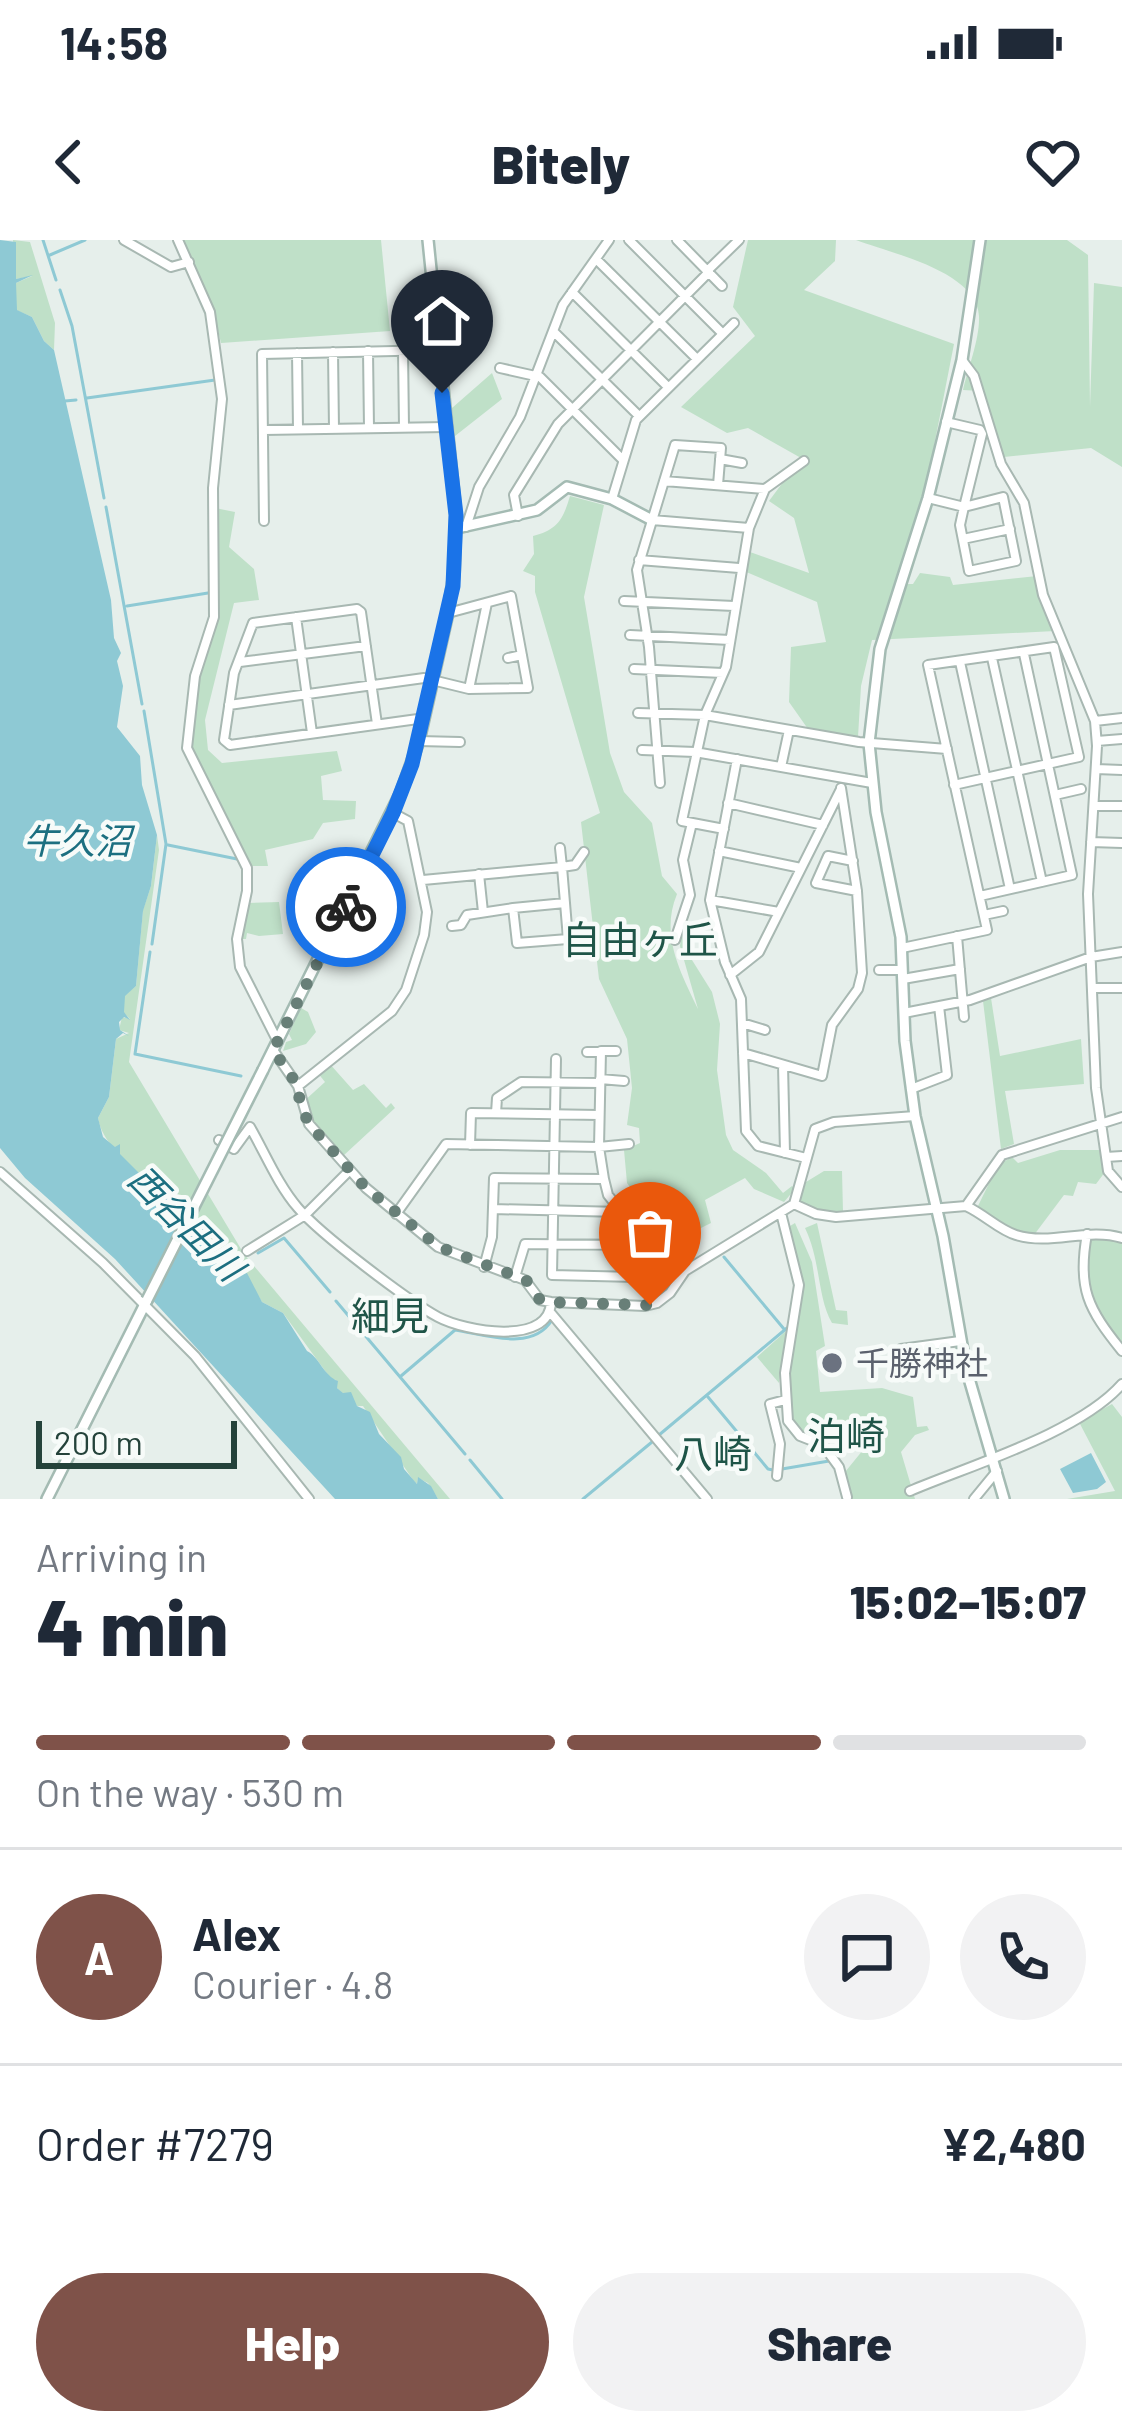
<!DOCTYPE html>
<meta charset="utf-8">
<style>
:root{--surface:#fff;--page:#f2f2f3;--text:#1f2937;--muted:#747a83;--line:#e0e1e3;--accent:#7f5249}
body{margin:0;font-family:Barlow,"Noto Sans JP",sans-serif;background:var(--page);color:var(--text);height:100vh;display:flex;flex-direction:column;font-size:45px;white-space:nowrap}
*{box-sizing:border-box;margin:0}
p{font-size:39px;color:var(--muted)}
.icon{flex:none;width:66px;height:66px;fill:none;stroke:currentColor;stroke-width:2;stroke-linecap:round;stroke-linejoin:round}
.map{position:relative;height:1259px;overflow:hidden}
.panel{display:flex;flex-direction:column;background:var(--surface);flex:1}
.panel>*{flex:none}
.scale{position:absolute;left:36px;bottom:30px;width:201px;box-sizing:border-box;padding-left:12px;border:6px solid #24423a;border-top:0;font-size:33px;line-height:42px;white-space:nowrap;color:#24423a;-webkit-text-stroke:9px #f7fbf9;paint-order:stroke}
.pin{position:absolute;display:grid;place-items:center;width:102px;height:102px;color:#fff;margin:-123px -51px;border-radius:50% 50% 50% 0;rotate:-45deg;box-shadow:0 0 12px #0007}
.pin .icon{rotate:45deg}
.courier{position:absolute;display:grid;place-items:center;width:120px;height:120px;margin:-60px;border:9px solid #1a73e8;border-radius:50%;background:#fff;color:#222;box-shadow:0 3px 15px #0007}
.overview em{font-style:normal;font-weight:800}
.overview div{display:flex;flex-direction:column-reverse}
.overview{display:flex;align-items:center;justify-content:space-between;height:204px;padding:0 36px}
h1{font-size:78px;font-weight:800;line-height:90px}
.bar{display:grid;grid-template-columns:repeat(4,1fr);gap:18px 12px;align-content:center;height:144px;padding:0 36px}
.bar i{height:15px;border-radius:9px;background:var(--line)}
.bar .active{background:var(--accent)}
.bar p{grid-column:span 4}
.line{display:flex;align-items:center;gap:30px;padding:0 36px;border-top:3px solid var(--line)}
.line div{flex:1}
.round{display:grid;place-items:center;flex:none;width:126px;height:126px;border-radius:63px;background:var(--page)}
.button{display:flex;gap:24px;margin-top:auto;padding:24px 36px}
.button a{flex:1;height:138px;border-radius:72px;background:var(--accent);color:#fff;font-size:48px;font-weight:800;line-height:138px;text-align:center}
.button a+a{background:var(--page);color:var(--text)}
.status{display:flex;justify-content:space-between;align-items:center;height:84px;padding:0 60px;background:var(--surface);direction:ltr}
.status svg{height:33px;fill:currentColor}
header{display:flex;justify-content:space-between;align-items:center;height:156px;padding:0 36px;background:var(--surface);font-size:54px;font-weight:800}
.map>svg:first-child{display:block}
.green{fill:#bfe0c8}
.water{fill:#8ec9d4}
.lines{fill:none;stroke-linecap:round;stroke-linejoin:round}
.stream{stroke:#8ec9d4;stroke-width:3}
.street-casing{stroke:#a8b8b2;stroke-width:12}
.secondary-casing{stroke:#a4bbb3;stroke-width:14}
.street{stroke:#fff;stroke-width:8}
.secondary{stroke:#fff;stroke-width:9}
.secondary-bridge-casing{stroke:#a4bbb3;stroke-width:14;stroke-linecap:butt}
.secondary-bridge{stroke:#fff;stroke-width:9}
.done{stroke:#687f78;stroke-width:12;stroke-dasharray:0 21.6}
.route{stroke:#1a73e8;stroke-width:15}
.worship-dot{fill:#6b7280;stroke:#f7fbf9;stroke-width:4.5}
.labels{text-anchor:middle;stroke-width:9;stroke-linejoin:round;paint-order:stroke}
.worship-label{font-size:33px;fill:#5b616d;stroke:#f7fbf9;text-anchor:start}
.water-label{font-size:36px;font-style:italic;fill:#1c6f80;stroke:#f7fbf9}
.quarter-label{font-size:39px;fill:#1f5548;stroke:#f7fbf9}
</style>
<div class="status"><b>14:58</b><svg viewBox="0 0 49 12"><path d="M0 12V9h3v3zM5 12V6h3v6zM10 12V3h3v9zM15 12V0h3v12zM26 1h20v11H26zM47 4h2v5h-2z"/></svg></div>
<header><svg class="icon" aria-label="back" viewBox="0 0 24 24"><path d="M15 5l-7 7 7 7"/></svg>Bitely<svg class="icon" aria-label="heart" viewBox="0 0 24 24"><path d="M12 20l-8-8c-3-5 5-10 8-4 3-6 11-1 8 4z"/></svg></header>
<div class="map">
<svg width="1122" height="1259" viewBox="0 0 1122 1259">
<rect width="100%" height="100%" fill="#e6efeb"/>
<!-- green -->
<path class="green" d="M13 0 30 2 55 83 54 110 44 101 32 77 16 70V43L32 36 16 39Z
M180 0H381L390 91 221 103 212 66Z
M748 0H836L835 21 804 50 954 104 907 344H913L920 333 950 337 953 345 1037 336 1055 391 872 400 861 446 858 497 808 489 789 462 791 407 826 402 817 362 744 331 750 312 809 333 794 278 769 261 801 218 748 188 727 193 681 167 755 96 733 67Z
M856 0H1067L1088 15 1090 167 1094 43 1122 47V227L1091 208 1004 217 981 151 963 150C968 128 980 98 979 76 977 31 890 13 856 0Z
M492 133 502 159 455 196 452 168Z
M570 256 604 265 584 357 610 513 624 552 652 583 662 636 677 654C660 695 680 731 698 769L680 706 684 672 692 720 712 752 720 784 717 830 726 895 733 910 766 933 783 953 792 946 795 949 784 962 754 949 745 938 705 960 711 983 671 1003 627 943 624 910 640 903 639 888 627 885 632 848 627 799 599 739 581 582 600 573 535 352V336L523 331 534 314 533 296C557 290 563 280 570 256Z
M215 268 235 272 229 307 254 329 259 360 234 363 205 480 208 510 222 523 337 511 342 531 321 536 323 560 356 561 355 579 323 583 313 599 265 610 268 626H248L190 510 198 435 217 379Z
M157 595 159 610 129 822 244 1014 450 1259H438L428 1243 418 1238 417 1244 413 1240 363 1166H357L337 1148 336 1140 331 1139 283 1073 262 1062 246 1036 227 1027 217 1017 220 1012 214 1010C190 967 105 922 98 878L109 857 116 799 129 793 119 790 122 777 130 779 123 772 124 756 136 746 143 670 151 646Z
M279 662 283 694 259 696 247 693 246 699H240L247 663Z
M991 758 1000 816 1081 799 1084 844 1005 851 1014 904 1001 909 983 761Z
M301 768 308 772 316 792 306 804 283 811 286 802 292 800 289 794Z
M329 823 353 850 364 844 386 868 391 863 395 868 343 916 312 884 303 862 325 842 317 832Z
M1060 910H1102L1105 932 1096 944 1078 942 1073 956 1064 955 1034 995 1010 991 977 968 998 925 1012 917 1018 923Z
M824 931H842L843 972H818L799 964 806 942Z
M795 983 812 1022 825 1106 816 1111 820 1152 882 1148 913 1157 917 1187 927 1186 929 1190 915 1195 901 1212 915 1259H846L841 1237 876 1194 864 1182 829 1189 817 1201 801 1195 792 1185 787 1136 802 1049 790 986Z
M817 983 836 1070 847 1071 848 1085 832 1083C817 1057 821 1021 805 988Z
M1091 996 1122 1001V1107C1096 1073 1074 1041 1091 996Z
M786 1091 779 1143 757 1117Z
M1112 1164 1122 1177V1259H1067L1115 1251 1079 1182Z"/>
<!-- water -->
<path class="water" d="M0 0 16 2V39L33 35 16 43 17 70 32 77 44 101 54 110 111 360 114 398 121 413 117 421 123 446 117 487 140 516 142 545 157 595 151 646 143 671 136 746 125 756 124 772 130 780 124 777 119 782 120 790 129 796 123 793 116 799 109 857 98 878 103 897 115 907 120 904V914L144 938H150L161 952 170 956C175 976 193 975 204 991 208 997 211 1004 214 1010L221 1012 218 1017 227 1027 242 1034 247 1033 262 1062 283 1073 307 1111C319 1117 324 1136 338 1141L337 1148 343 1153 351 1152 357 1166 370 1172 379 1194 401 1217 404 1229 417 1244 418 1237 431 1246 438 1259H335L115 1019 25 938 0 908Z
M1091 1213 1106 1242 1097 1249 1073 1253 1060 1229Z"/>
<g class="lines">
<!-- stream -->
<path class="stream" d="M43 0 56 40
M50 15 85 0
M60 50 72 86 104 258
M87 158 215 140
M65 161 76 160
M106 267 142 464
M127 366 208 353
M144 471 166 604 152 704
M168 605 237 619
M150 712 135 814 241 836
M258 1013 284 998 330 1052
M724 1017 784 1089
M336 1061 465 1214
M401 1136 455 1090C487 1095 532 1112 552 1080
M708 1157 768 1229 773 1230
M659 1195 787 1088
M470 1220 502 1259
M782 1229 829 1221
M583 1259 652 1202"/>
<defs>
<path id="street" d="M124 0 171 27 189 22
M178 0 210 72 222 159 213 248 214 377 195 436 187 508 247 628V651L237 699 240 727 278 802
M629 0 722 93
M677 0 722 46
M596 19 697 119
M707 31 739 0
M572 52 668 147
M553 91 639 176
M368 111 369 188
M403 111 404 187
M333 112 334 189
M297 113 298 189
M962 120 974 136 1001 224 1024 263 1043 355 1095 481 1097 506 1088 654 1096 848 1108 931 1122 947
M500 128 540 137 623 220
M264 190 446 187
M720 219 742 223
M664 241 765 249
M1003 257 1016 321 969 331 960 285 964 267Z
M928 258 964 267 982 194 980 190 946 182
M612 259 636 180 734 83
M518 276 514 255 558 184 709 32
M652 280 749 288
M264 281 262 114 438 110
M466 287 479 247 520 177 563 65 609 0
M963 299 1010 289
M639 320 739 328
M624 361 734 366
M296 377 312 493
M630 395 730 400
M508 418 522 415
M992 418 1042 642
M240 422 366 406
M960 422 1010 649
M634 429 723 433
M469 449 487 363
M229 465 424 438 469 449 528 448 511 356 448 373
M638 473 705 475 859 502 947 509
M1095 481 1122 478
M377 484 361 372 357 369 253 383 234 433 224 500 230 505 425 478
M419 501 460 502
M1097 501 1122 499
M642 510 695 512 872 543
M737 519 710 660 725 722 741 759 746 891 758 906 806 918
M781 527 789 490
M1096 529 1122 530
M660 543 649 407 637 330 675 205 721 208 718 245
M1055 555 1081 549
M728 563 823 585
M1094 566H1122
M724 589 682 581 705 475 726 427 749 288 765 249 804 221
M1091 602 1122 603
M560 608 562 627 575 625 584 612
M719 611 801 628
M853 621 828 616 816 643 857 651
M479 634 483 672
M423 640 562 627 568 699 517 703 513 668 467 675 461 685 452 686
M980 656 1072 635 1024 414
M710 660 779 672
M513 668 565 663
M984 675 1003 671
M957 696 964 777
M675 700 690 655 683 620 692 583
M902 708 987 690 928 425 1054 407 1079 517 954 545
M879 730H902
M730 735 759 712 841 549
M903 739 960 729
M1093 748H1122
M904 773 970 760 1091 717 1122 712
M742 783 765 790
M273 810 298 846 309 884 366 948 438 1007 525 1040 540 1060 551 1062 645 1066 657 1063 670 1053 685 1031 794 964 815 889 834 882 915 876
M616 811H601L599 907 604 939 608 955 648 1005 647 1037
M587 812H601
M743 813 822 836 832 785 858 749 862 733 857 651 841 548
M556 819 552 1035 678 1038
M783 825 785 913
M600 839 624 841
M298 846 392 771 406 750 424 695 427 672 408 581 393 573
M911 849 947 835 939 766
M496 873 497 858 521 842 600 843
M219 900 234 909 250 887C265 913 278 945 298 968 320 994 407 1060 438 1077 464 1091 549 1107 551 1062
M470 905 471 873 599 875
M1106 917 1122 916
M0 932 103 1023 195 1116 309 1259
M794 964 816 974 836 977 966 966 1002 915 1122 877
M966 966C984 974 999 990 1016 995 1052 1006 1087 987 1122 998
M493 969 621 972
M781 973 799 1045 785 1133 788 1181 800 1196 823 1205 839 1227 847 1257
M396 974 446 904 599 907 629 904
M1087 994C1077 1048 1088 1069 1122 1111
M247 1011 305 975 349 931
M484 1027 492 997 494 938 604 939
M515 1037 525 1004 646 1005
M550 1072 707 1259
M901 1109 960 1101
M777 1236 780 1204 770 1164 785 1160
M910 1251C971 1225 1079 1193 1122 1144
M974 1259 997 1231"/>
<path id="secondary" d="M980 0 962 120 928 258 880 409 869 503 876 572 901 697 905 801 915 876 943 996 966 1128 1004 1259
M457 288 537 270 567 247 612 259 652 280
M263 830 401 552 419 501 448 373 454 334 456 275 428 0
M47 1259 147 1060"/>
</defs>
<!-- street casing -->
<use href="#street" class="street-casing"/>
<!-- secondary casing -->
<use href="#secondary" class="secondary-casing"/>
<!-- street -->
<use href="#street" class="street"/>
<!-- secondary -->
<use href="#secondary" class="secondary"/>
<defs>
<path id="secondary-bridge" d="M147 1060 263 830"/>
</defs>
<!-- secondary-bridge casing -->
<use href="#secondary-bridge" class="secondary-bridge-casing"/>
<!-- secondary-bridge -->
<use href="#secondary-bridge" class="secondary-bridge"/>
</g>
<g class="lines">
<!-- done -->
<path class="done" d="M346 667 273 810 298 846 300 864 309 884 366 948 439 1007 526 1040 540 1060 546 1062 650 1065"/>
<!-- route -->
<path class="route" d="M346 667 393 573 412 524 453 346 456 275 442 153"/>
</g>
<!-- markers -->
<circle class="worship-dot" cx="832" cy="1123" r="12"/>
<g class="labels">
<!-- worship labels -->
<g class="worship-label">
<text x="856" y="1135">千勝神社</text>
</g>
<!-- water labels -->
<g class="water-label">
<text x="77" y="614">牛久沼</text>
<text transform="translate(186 983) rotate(45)" y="13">西谷田川</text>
</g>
<!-- quarter labels -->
<g class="quarter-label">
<text x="640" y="714">自由ヶ丘</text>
<text x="390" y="1090">細見</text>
<text x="846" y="1210">泊崎</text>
<text x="713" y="1228">八崎</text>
</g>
</g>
</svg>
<div class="scale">200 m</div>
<div class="pin" style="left:650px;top:1065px;background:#ea580c"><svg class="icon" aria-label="bag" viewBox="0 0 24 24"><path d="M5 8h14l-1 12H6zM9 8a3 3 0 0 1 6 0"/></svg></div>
<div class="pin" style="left:442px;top:153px;background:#1f2937"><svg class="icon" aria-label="home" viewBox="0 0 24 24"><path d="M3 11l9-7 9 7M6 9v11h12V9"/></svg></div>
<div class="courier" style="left:346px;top:667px"><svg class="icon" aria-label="bike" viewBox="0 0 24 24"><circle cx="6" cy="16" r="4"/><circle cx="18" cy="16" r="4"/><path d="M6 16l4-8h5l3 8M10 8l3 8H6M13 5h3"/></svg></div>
</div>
<section class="panel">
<div class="overview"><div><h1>4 min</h1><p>Arriving in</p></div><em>15:02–15:07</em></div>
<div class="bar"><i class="active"></i><i class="active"></i><i class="active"></i><i></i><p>On the way · 530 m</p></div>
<div class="line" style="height:216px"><b class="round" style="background:var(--accent);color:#fff">A</b><div><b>Alex</b><p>Courier · 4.8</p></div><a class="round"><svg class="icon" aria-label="chat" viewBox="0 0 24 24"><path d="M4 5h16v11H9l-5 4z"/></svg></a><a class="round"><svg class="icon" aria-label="phone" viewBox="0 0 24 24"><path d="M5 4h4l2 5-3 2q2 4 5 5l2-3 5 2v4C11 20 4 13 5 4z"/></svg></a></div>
<div class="line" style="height:156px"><div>Order #7279</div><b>¥2,480</b></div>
<div class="button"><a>Help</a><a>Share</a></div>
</section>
